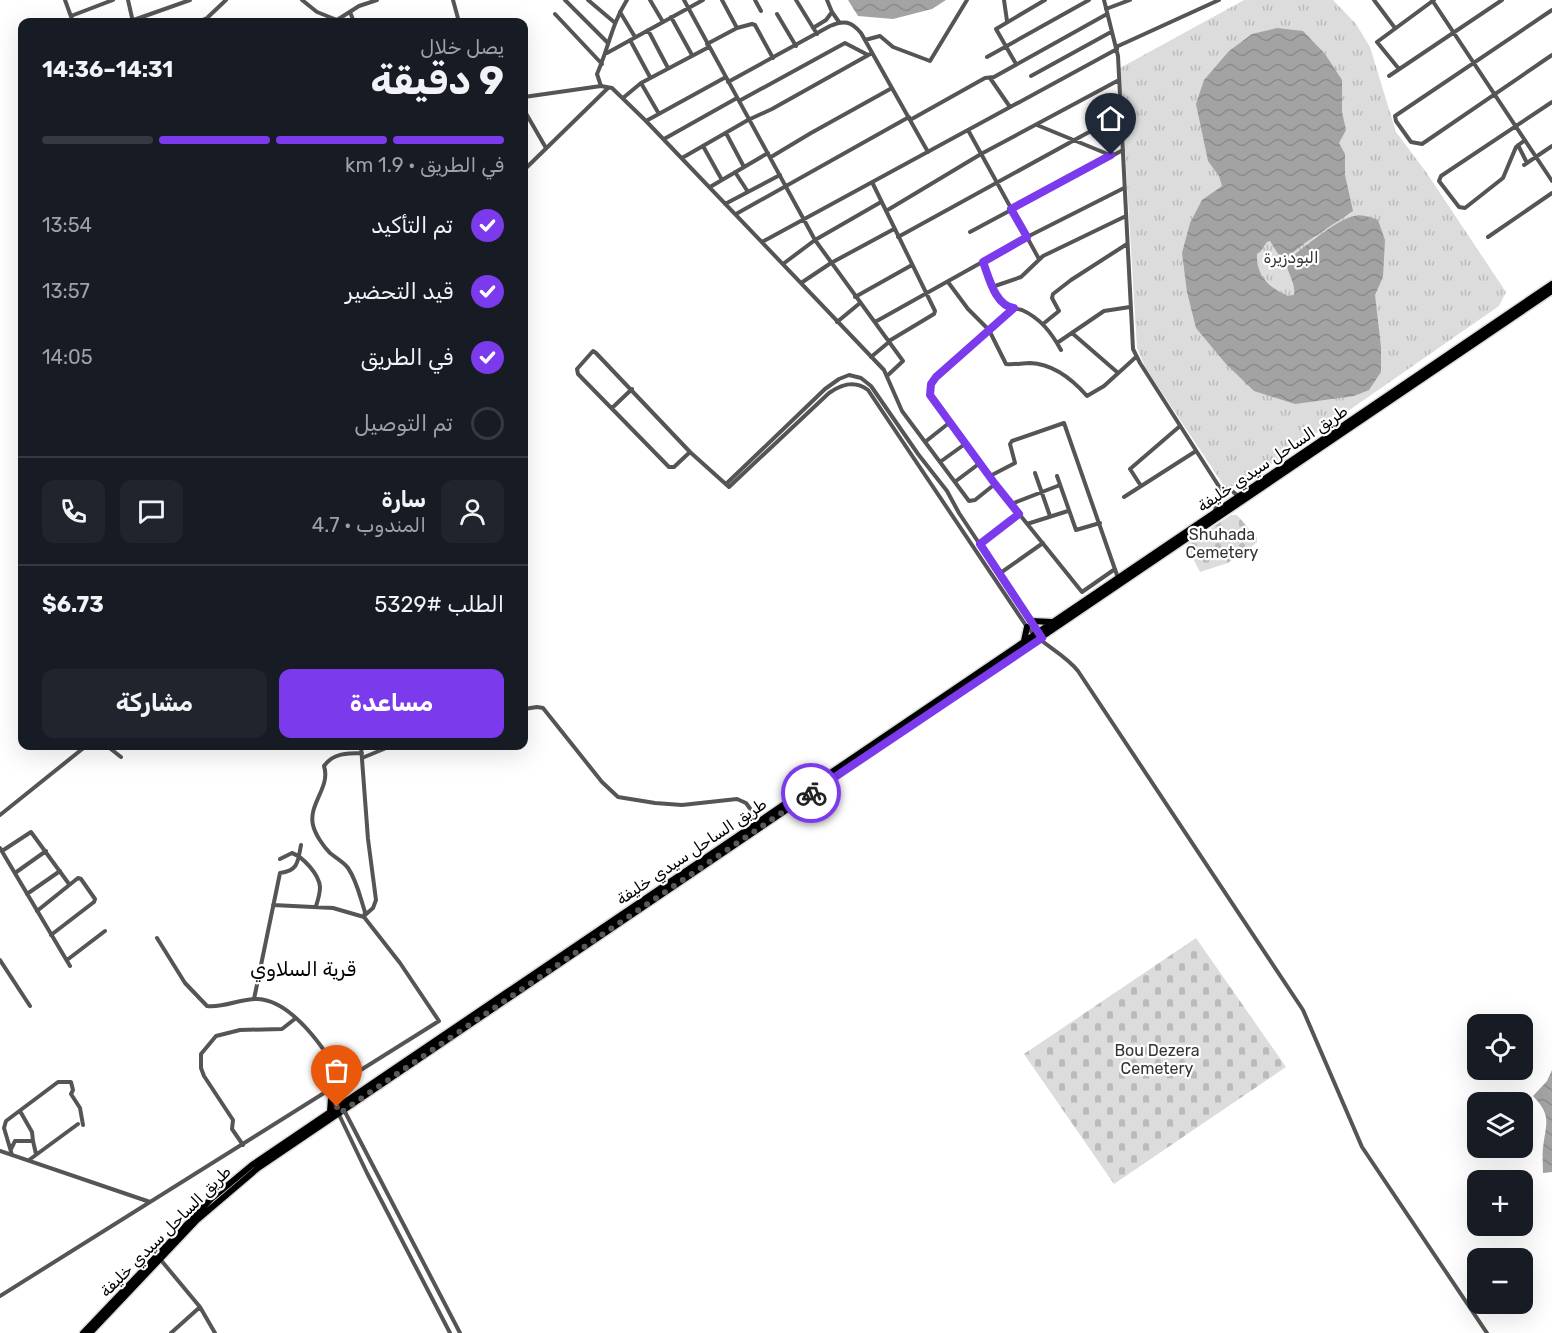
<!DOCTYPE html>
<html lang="ar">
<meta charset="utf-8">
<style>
:root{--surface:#171b24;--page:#20242c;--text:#f1f3f6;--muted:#9ea1a6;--line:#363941;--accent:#7c3aed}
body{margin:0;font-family:Rubik,"Noto Naskh Arabic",sans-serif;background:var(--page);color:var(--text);direction:rtl;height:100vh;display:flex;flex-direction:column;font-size:22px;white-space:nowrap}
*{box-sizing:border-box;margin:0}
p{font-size:20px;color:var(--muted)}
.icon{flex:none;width:33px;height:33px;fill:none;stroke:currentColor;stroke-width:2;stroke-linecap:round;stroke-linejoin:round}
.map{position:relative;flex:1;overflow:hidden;direction:ltr}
.details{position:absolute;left:18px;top:18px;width:510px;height:732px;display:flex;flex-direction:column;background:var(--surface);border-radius:12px;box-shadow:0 6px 24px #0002;direction:rtl}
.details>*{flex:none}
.tools{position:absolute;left:1467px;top:1014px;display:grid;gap:12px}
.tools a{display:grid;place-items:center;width:66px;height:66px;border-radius:12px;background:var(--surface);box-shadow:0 6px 24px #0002;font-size:30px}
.pin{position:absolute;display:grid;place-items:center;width:51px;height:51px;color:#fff;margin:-62px -26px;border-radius:50% 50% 50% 0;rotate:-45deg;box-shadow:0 0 6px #0007}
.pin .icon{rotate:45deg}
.courier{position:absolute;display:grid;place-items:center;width:60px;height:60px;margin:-30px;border:4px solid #7c3aed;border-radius:50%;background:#fff;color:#222;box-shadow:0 2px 8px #0007}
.summary em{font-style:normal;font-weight:700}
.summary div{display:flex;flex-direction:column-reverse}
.summary{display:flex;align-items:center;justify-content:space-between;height:102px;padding:0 24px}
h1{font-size:39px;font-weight:700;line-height:45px}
.bar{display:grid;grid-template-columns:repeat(4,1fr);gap:9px 6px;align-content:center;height:72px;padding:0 24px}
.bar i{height:8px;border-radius:4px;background:var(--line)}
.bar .current{background:var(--accent)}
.bar p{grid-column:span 4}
.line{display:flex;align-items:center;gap:15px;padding:0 24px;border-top:2px solid var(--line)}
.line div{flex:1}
.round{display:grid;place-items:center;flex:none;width:63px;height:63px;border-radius:12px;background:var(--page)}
ol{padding:0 24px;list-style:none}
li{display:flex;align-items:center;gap:18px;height:66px}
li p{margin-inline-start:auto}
li .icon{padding:6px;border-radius:50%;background:var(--accent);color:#fff;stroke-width:4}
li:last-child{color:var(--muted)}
li i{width:33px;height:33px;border:3px solid var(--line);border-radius:50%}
.action{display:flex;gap:12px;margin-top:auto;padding:12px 24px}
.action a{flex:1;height:69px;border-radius:12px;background:var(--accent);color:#fff;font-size:24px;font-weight:700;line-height:69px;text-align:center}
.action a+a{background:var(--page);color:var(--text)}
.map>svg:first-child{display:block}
.cemetery{fill:url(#cemetery-stones)}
.park{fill:url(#park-tufts)}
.water{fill:url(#water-waves)}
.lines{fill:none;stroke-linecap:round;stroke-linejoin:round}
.highway-casing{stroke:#dbdbdb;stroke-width:9}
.minor{stroke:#555;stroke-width:4}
.highway{stroke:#000;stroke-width:6}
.done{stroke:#595959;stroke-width:6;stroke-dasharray:0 10.8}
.route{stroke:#7c3aed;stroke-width:8}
.labels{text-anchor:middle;stroke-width:4.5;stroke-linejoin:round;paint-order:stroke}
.park-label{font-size:16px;fill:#333;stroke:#fff}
.street-label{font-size:16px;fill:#000;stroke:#fff}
.quarter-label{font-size:20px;fill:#000;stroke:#fff}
</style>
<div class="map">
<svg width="1552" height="1333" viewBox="0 0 1552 1333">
<defs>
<pattern id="cemetery-stones" width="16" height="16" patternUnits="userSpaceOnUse" patternTransform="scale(1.5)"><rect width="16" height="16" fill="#dcdcdc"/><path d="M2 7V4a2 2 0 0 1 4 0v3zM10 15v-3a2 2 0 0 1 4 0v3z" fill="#bbb"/></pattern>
<pattern id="park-tufts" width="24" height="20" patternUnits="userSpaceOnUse" patternTransform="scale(1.5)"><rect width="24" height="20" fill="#dcdcdc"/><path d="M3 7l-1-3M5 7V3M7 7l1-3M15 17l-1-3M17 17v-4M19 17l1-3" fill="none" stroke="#bbb"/></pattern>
<pattern id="water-waves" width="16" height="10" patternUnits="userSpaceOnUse" patternTransform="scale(1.5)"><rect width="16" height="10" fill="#a3a3a3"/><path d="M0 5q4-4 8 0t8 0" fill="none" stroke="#8b8b8b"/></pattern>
</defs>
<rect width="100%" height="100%" fill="#fff"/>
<!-- cemetery -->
<path class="cemetery" d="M1231 515H1237L1257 538V542L1242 555 1239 553 1228 563 1200 572 1186 545Z
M1196 938 1286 1067 1114 1184 1024 1054Z"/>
<!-- park -->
<path class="park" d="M1244 0H1333L1356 24 1370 47 1396 132 1426 172 1506 292 1499 306 1240 486H1224L1145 367 1137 348 1120 68Z"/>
<!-- water -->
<path class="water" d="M848 0H946L932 9 893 19 858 16Z
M1277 28 1303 31 1325 54 1342 80V112L1346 130 1339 143 1345 154V175L1353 211 1305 243 1286 258 1278 254 1270 241 1267 242 1260 252 1257 254C1256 276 1269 288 1288 296L1294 295C1296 282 1287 274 1286 261 1301 250 1337 219 1354 216 1362 214 1370 217 1378 220L1385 240 1383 277 1375 295 1381 347V372L1369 390 1354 396 1295 404 1254 391 1226 364 1196 328 1187 292 1182 253 1190 223 1202 200 1222 186 1219 176 1208 161 1196 104 1204 80 1229 51 1252 34Z
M1552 1070V1172L1543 1173C1543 1165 1542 1156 1543 1148 1546 1122 1552 1116 1533 1096L1547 1081Z"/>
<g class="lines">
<defs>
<path id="highway" d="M1031 621 1052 622
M1024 641 1027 627
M330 1112 331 1098
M83 1333 211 1199 252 1165 1552 284
M90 1333 197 1220 258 1168 1552 291"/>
</defs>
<!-- highway casing -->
<use href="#highway" class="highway-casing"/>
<!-- minor -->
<path class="minor" d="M65 0 73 22
M128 0 133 22
M302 0 317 12 337 20 359 6 377 0
M453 0 459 22
M565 0 608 43
M588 0 614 22
M650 0 663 22
M684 0 815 240 903 361 887 376
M722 0 737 28
M755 0 761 11
M796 0 817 34
M827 0 832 12 839 22
M1004 0 1007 21
M1104 0 1118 56 1133 349 1140 363 1220 488 1215 511
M1374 0 1395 28
M1432 0 1552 181
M1106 9 1130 0
M1552 10 1395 116 1396 121 1411 142 1422 144 1552 55
M350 12 354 22
M620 12 635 37
M555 14 602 64
M777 14 796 46
M71 16 113 0
M671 17 692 55
M128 22 190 0
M198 22 207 18 226 0
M813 28 826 20 832 12
M648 30 668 68
M630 40 650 77
M865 40 880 36 893 47 930 61 967 0
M707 44 737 28 752 24 755 25 773 58
M1116 47 1219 0
M607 53 703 0
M987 57 1089 0
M1016 64 996 29 1045 0
M1399 69 1377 42 1434 0
M1031 76 1111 32
M1389 76 1502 0
M990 78 1010 107
M728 82 830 26C844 20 851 21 861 33L928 152
M641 83 659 114
M601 86 597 74C608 50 612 23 627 0
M524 97 601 86 612 88 646 121 884 370 902 411 969 501 975 500 995 484
M623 98 641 83 709 47
M739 101 845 43 868 55
M524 110 546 148
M910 120 985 78 994 77 1107 14
M646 121 726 77
M1037 125 1110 155
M968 130 1039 259
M726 133 744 167
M664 139 737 98
M1525 140 1516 147 1503 178 1465 208 1459 207 1439 181 1441 176 1552 102
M1518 145 1527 163
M703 146 722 180
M771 157 811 133 892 88
M682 158 748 120 772 109 872 53
M1524 165 1552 146
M524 170 608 88
M735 172 748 192
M872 182 935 311 934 314 889 341
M710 187 768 153
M725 204 780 175
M886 211 981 154 1119 80
M736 214 909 117
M970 232 1123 150
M898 237 1120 115
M1488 237 1552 193
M762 242 1117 49
M983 262C988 276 993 294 1004 305 1008 309 1016 308 1022 310 1040 318 1051 332 1061 350
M783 264 815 240 881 202
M948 282 968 309 989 330 1006 364C1014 365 1022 363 1030 363 1054 364 1073 380 1087 396L1104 386 1136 357
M801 283 831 263 894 229
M992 287 1021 277 1043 256 1126 216
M855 297 912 265
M1014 308 936 377 931 384 930 395 995 484 1082 592 1115 569
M837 322 860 303
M875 322 1027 237 1124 188
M1043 324 1059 311 1052 298 1053 294 1071 280 1127 244
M1072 333 1117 372
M1057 343 1104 311 1130 307
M871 357 889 342
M612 408 632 389
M925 442 949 423
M690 452 674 467H669L578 374 577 369 593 351 596 353 690 452 729 487 829 393C842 384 855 380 868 390L1027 627C1042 645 1064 653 1078 671L1303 1010 1362 1147 1487 1333
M940 462 965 444
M1035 473 1050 516
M990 476 1015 463 1010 444 1012 441 1064 423 1118 578
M1057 476 1076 530 1100 523
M956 481 980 463
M726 484 825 389 839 379 849 375 861 378 871 386 918 454 947 491 959 513 1038 632
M1141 486 1130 469 1180 426
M1220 488 1230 489 1239 497
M1124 497 1196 451
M1011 504 1060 485
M1027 524 1068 511
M980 544 1019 514
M999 574 1043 543
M524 709 537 707 543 708 602 782 618 797 655 803 682 805 737 799 746 803 759 821
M107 746 121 757
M361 746 368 839 376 900 373 908 364 916
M362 758 391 746
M0 815 86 746
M0 848 70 966
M2 851 31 832 69 884
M280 859 292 853C303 857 319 874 320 887 320 893 318 900 316 906
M15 873 46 851
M27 894 60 871
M273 905 333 908 364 917
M37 911 78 878 81 879 95 899 94 902 51 935
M157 938 185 983 207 1006C225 1008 241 998 258 999 294 1001 328 1054 344 1081
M0 960 30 1006
M67 960 105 931
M254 999 280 873C299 871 298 860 301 845
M330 1095 344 1110 460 1333
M332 1100 367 1173 450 1333
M20 1111 32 1132 33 1141
M243 1145 232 1129 233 1120 204 1076 201 1068V1054L216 1036 240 1030 282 1029 296 1018
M11 1149 15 1141H33L36 1154
M0 1151 150 1202
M12 1155 4 1128 6 1121 58 1082H71L73 1090 71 1094 80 1108 83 1125
M29 1160 78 1124
M160 1259 200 1307 215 1333
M0 1296 439 1021 400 963 364 917 365 912C360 897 357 881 348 868 344 862 336 858 330 853 323 846 315 834 313 825 308 804 331 787 324 766 333 753 348 753 362 753
M171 1333 200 1307"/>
<!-- highway -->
<use href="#highway" class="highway"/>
</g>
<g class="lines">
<!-- done -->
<path class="done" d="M337 1107 340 1113 372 1091 811 793"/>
<!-- route -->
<path class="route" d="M811 793 1042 638 980 544 1019 514 995 484 930 395 931 384 936 377 1014 308C995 306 989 277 983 262L1027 237 1011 209 1111 155"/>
</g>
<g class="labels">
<!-- park labels -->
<g class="park-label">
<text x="1291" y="263">البودزيرة</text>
<text x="1222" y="540">Shuhada<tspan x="1222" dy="18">Cemetery</tspan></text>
<text x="1157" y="1056">Bou Dezera<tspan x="1157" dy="18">Cemetery</tspan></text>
</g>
<!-- street labels -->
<g class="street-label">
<text transform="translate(1272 458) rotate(-34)" y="6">طريق الساحل سيدي خليفة</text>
<text transform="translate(691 851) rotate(-34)" y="6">طريق الساحل سيدي خليفة</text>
<text transform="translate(165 1231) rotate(-45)" y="6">طريق الساحل سيدي خليفة</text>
</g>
<!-- quarter labels -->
<g class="quarter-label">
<text x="303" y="976">قرية السلاوي</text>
</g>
</g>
</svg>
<div class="tools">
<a><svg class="icon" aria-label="locate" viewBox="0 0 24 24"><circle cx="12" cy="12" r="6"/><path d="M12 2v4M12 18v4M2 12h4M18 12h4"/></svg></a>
<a><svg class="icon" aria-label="layers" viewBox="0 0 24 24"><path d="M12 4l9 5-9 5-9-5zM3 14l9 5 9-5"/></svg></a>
<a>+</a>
<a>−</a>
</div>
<div class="pin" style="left:337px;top:1107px;background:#ea580c"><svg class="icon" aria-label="bag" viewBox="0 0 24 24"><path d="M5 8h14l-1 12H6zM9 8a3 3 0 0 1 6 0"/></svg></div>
<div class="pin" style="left:1111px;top:155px;background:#1f2937"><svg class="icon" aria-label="home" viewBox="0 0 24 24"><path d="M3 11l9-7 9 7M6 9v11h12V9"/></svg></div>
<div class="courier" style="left:811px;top:793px"><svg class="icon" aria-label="bike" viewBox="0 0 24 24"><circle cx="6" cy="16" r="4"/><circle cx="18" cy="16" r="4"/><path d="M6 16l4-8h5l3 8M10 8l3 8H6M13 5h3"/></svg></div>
<section class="details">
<div class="summary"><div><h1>9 دقيقة</h1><p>يصل خلال</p></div><em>14:31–14:36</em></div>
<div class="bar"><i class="current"></i><i class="current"></i><i class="current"></i><i></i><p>في الطريق · 1.9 km</p></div>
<ol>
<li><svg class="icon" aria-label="check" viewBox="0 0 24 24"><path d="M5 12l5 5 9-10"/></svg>تم التأكيد<p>13:54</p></li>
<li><svg class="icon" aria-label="check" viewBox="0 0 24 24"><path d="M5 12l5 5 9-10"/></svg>قيد التحضير<p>13:57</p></li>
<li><svg class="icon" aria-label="check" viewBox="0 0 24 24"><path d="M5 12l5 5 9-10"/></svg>في الطريق<p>14:05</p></li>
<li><i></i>تم التوصيل</li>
</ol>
<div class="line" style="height:108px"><a class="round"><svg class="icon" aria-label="person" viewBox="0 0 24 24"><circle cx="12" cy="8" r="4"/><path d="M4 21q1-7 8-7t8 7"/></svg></a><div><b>سارة</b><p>المندوب · 4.7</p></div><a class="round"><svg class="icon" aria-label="chat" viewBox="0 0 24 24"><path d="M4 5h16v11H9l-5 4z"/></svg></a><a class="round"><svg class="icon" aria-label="phone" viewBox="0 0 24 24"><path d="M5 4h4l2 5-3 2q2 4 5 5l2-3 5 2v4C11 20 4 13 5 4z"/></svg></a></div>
<div class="line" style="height:78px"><div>الطلب #5329</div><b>$6.73</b></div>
<div class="action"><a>مساعدة</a><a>مشاركة</a></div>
</section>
</div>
